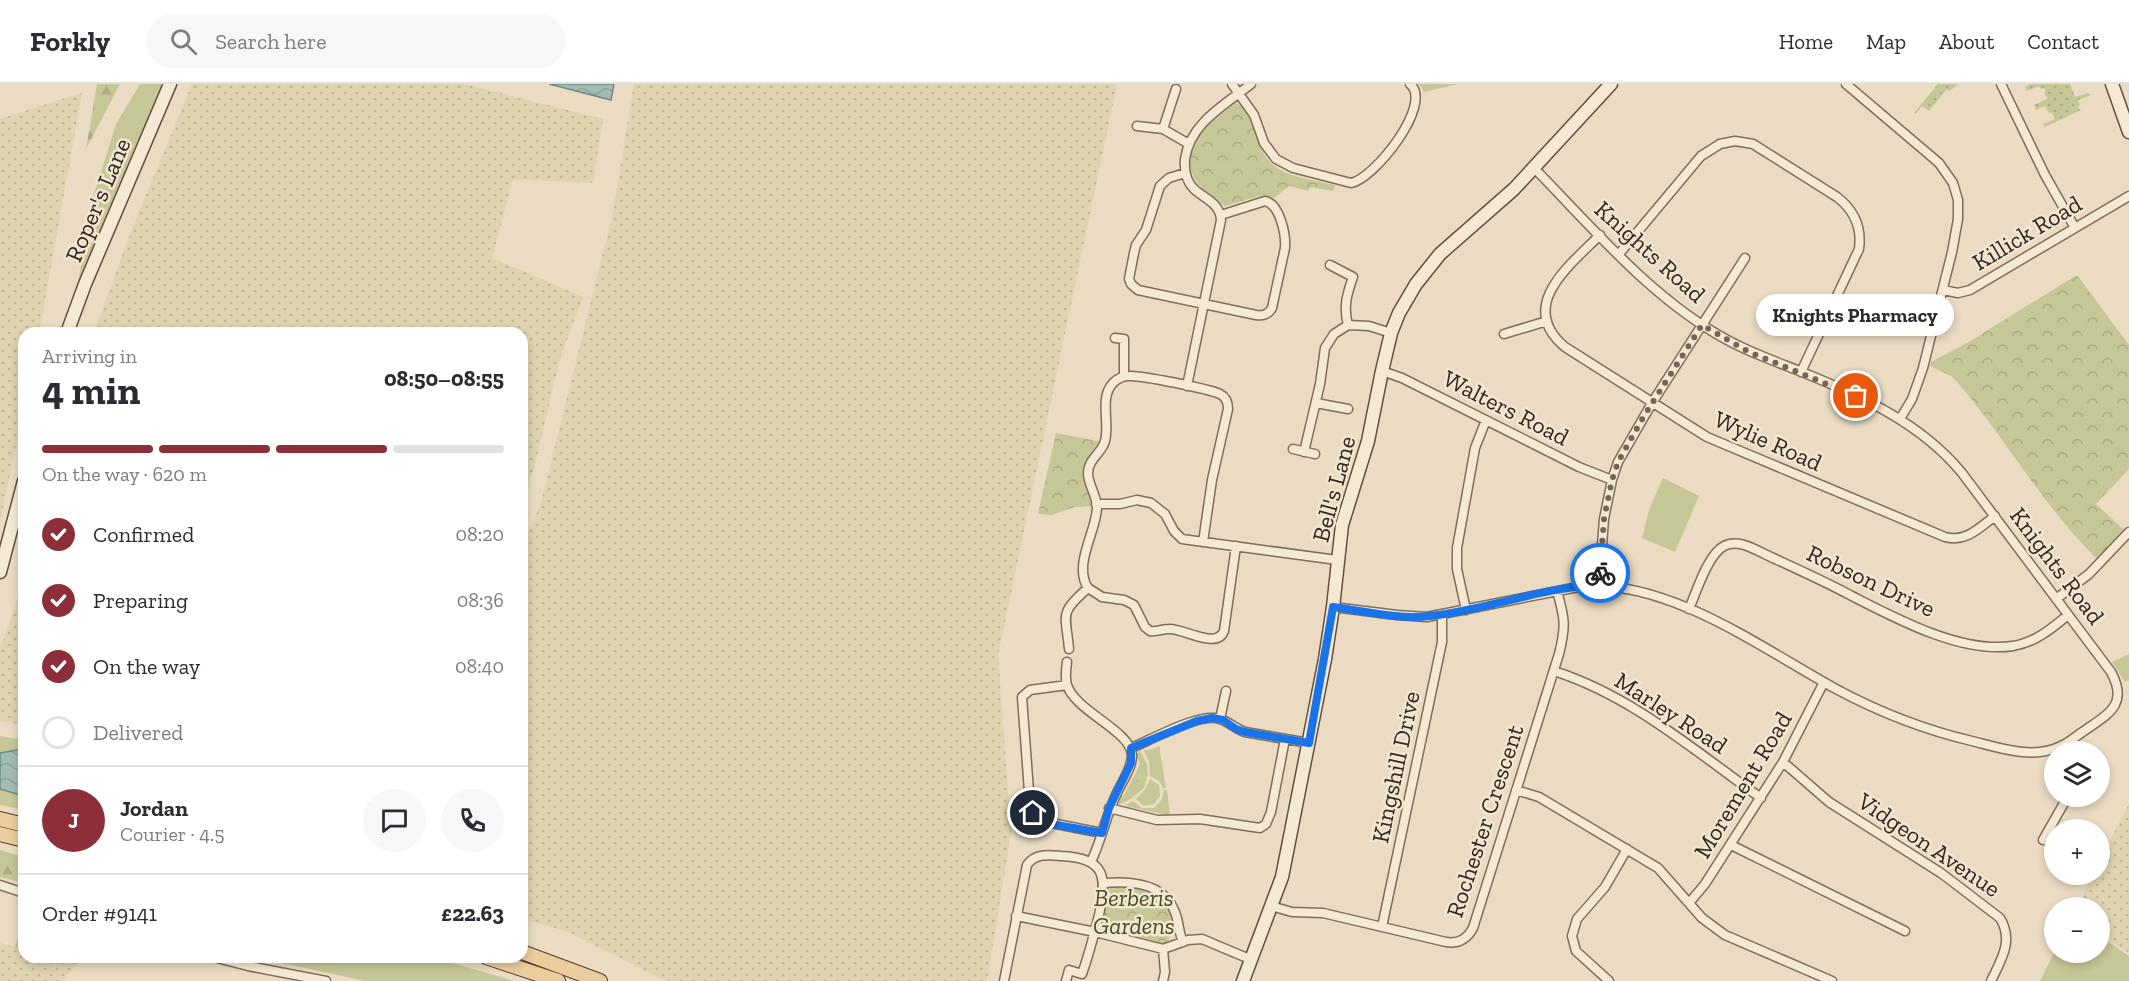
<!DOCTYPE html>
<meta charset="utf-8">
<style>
:root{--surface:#fff;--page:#f7f7f7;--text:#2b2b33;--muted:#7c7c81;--line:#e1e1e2;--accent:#8d2f38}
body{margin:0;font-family:"Zilla Slab",serif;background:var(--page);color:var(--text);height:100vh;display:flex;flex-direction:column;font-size:22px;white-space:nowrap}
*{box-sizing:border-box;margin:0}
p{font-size:20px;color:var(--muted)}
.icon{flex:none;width:33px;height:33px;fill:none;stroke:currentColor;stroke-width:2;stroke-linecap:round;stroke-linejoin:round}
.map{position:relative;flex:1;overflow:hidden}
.sheet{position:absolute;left:18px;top:243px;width:510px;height:636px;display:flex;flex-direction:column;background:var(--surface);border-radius:18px;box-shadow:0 3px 9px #0003}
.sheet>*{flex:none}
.fabs{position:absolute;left:2044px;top:657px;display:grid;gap:12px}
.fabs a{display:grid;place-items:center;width:66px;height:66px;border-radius:50%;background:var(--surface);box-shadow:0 3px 9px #0003;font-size:30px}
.pin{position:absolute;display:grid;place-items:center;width:51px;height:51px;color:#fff;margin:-26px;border:3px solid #fff;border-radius:50%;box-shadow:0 2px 6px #0007}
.courier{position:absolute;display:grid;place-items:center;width:60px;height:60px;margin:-30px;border:4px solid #1a73e8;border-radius:50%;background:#fff;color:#222;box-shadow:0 2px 8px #0007}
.bubble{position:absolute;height:42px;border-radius:21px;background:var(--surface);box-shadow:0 3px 9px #0003;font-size:20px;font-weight:700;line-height:42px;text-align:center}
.summary em{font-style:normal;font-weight:700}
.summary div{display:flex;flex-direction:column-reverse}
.summary{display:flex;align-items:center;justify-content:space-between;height:102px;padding:0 24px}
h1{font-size:39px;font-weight:700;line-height:45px}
.bar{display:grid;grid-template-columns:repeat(4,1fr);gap:9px 6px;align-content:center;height:72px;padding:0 24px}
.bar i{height:8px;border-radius:4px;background:var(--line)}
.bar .active{background:var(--accent)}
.bar p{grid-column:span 4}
.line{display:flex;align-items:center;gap:15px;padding:0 24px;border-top:2px solid var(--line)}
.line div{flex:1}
.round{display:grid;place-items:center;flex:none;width:63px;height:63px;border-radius:32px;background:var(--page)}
ol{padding:0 24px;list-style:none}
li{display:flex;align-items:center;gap:18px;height:66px}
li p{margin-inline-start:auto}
li .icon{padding:6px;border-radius:50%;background:var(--accent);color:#fff;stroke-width:4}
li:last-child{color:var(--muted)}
li i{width:33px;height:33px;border:3px solid var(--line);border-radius:50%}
header{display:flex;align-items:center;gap:36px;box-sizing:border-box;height:84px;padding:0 30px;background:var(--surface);border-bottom:2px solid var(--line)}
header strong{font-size:28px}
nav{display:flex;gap:33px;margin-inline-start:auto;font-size:21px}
.search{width:420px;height:54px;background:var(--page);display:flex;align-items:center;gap:15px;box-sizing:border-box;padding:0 21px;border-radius:33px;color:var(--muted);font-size:22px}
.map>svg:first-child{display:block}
.farmland{fill:url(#farmland-dots)}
.grass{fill:#c6c797}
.forest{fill:url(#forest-firs)}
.park{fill:url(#park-crowns)}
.garden{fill:url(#garden-dots)}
.water{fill:url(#water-waves);stroke:#6c8a80;stroke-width:1.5}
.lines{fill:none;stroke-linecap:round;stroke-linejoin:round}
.street-casing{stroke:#826c5a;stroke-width:11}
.secondary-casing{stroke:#644e3e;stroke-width:15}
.primary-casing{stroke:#503b2f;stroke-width:16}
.street{stroke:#f6e9d4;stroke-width:8}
.secondary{stroke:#f6e9d4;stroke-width:12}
.primary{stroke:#ebcc9c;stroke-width:14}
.done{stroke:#736557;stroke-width:6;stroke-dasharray:0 10.8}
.route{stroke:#1a73e8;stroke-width:8}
.labels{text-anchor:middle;stroke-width:5;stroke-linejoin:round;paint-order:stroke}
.street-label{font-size:24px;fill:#33261e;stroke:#f2e6d1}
.park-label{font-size:24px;font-style:italic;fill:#474e26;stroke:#f2e6d1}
</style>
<header>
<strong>Forkly</strong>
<div class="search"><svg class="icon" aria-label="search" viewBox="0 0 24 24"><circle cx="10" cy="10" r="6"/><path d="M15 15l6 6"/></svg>Search here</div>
<nav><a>Home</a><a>Map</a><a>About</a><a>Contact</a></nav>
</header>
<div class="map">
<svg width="2129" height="897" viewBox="0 0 2129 897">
<defs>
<pattern id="farmland-dots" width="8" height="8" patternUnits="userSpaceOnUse" patternTransform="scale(1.5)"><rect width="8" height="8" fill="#dfd3b0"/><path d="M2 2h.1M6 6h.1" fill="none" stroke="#c0b597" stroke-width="1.8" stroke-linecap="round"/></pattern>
<pattern id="forest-firs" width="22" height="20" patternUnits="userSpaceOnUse" patternTransform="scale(1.5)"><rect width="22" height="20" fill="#c6c797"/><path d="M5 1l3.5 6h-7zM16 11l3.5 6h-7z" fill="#abab82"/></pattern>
<pattern id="park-crowns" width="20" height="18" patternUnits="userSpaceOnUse" patternTransform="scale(1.5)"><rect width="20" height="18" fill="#c6c797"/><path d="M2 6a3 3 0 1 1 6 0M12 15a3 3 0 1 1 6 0" fill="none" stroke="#abab82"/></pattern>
<pattern id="garden-dots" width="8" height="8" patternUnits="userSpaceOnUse" patternTransform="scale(1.5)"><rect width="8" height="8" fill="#c6c797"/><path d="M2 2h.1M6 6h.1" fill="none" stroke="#abab82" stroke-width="1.8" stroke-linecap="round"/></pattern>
<pattern id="water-waves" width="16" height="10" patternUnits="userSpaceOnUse" patternTransform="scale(1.5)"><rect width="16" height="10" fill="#a4bdb4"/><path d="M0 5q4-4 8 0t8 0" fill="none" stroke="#8ea29a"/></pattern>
</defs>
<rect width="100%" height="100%" fill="#eadbc2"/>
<!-- farmland -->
<path class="farmland" d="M192 0H465L603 35 593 99 513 95 492 174 583 213 560 274 535 381 522 418V249H94L130 150Z
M634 0H1117L998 571 1011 749 987 897H666L566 847 522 835V464L541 419 613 129Z
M82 9 39 249H24V323L0 437V35Z
M24 489V641L0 637V565L16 520Z
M2129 720V869L2100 851V824L2077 823 2093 791 2100 790V776Z
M0 859 24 865V873H56L78 878 63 897H0Z"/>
<!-- grass -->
<path class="grass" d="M140 0H163L79 195 88 129 116 40Z
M1663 394 1699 412 1675 468 1642 454 1649 426Z
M2129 570V597H2124L2112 578Z
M0 652 24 656V726L0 721Z
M1160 662V668L1166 704H1163L1159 697 1150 692 1149 677 1143 666H1149Z
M1140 666 1147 681 1148 692 1140 694 1131 711 1132 714 1119 721V713L1124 711 1139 683 1140 679 1136 672Z
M1150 695 1159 701 1160 712 1154 720 1144 722 1136 715 1145 706Z
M1164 706H1167L1170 730 1173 733 1172 735 1168 731 1125 722 1121 724 1133 717 1142 724H1154L1162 715Z
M24 832V865L15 863Z
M2100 852 2129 872V897H2040L2055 867V868H2100Z
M254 873H432L514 897H365Z"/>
<!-- forest -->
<path class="forest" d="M97 0H120L86 65Z
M0 766 24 773V799L0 793Z"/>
<!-- park -->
<path class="park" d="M1419 0H1458L1424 8Z
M1235 19C1254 24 1255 65 1273 81 1289 94 1316 96 1335 101L1333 107 1310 103 1309 107 1289 102 1274 114 1260 112 1225 122C1194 103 1176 81 1203 47 1212 36 1225 28 1235 19Z
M2077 191 2129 261V385L2096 420 2124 446 2097 475C2044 423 2007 357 1959 300L1951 292 1930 282 1931 278 1967 259Z
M1056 349 1103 358C1089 367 1080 383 1085 400 1087 407 1091 414 1093 422L1075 423 1052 431 1038 430Z
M1147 692 1144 704 1132 714C1129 702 1135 694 1147 692Z
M1114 801 1143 803 1160 813V817L1167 824H1169C1175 837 1176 852 1163 861L1102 847C1098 836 1103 808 1114 801Z"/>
<!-- garden -->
<path class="garden" d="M1938 0H1959L1949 7 1947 5 1929 27 1922 22 1916 30 1914 29Z
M2030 0H2070L2075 13 2089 9 2091 11 2078 16 2080 21 2077 23 2081 26 2045 43 2043 40 2055 35 2052 28 2049 29 2045 22 2036 26 2034 21 2047 15 2044 8 2046 7 2044 4 2041 5 2039 2 2027 7 2025 3Z"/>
<!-- water -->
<path class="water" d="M549 0H614L611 16Z
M17 666H24V712L0 705V669Z"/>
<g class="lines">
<defs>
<path id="street" d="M1232 0 1254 31 1264 59 1276 75 1293 84 1351 99C1374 95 1434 20 1410 0
M1846 0 1939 79 1953 99 1958 116V135L1952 168 1923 284 1912 315 1900 335
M2001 0 2045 91 2075 144
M1176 5 1163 45 1189 60
M1137 42 1163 45
M1185 89 1169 94 1160 102 1146 146 1136 161 1134 169 1129 195 1131 200 1138 206 1256 231C1263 232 1268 231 1272 224L1285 164C1286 151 1280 120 1265 117L1221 131
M1600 151C1570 181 1516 222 1565 263L1707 353 1945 453C1966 459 1980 443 1995 432
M1619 170 1701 72 1720 60 1735 57 1753 60 1837 113C1854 126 1862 143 1859 165L1801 288
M1943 206 1958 209 1970 206 2129 112
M1348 241 1369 242 1391 249
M1504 250 1547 237
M1115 254 1124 255V292
M1382 287 1402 294 1579 383 1612 396
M1187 302 1221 136C1220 119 1205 115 1194 105 1186 97 1184 87 1185 75 1190 39 1225 21 1251 0
M1316 319 1348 325
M1293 365 1315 370
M1304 368 1320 300 1325 264 1334 250 1348 241C1343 223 1347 210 1353 193L1330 181
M1096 420H1120L1137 416 1151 419 1165 430 1174 447 1182 455 1337 476
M1599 501 1604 435 1612 396 1618 378 1652 319 1745 174
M1088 504 1102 513 1124 516 1134 521 1145 543 1150 547C1157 548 1162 545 1169 545 1183 544 1217 566 1224 547L1236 462
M2056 515 2089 490 2129 448
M1333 523 1397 531 1427 533 1583 502C1670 496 1763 565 1836 605 1879 628 1925 646 1972 657 2000 664 2033 676 2061 662 2069 659 2076 652 2084 647 2108 630 2129 621 2111 588L1962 389C1921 339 1861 312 1802 288 1772 276 1743 266 1715 249 1645 207 1591 142 1534 84
M1689 525C1696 509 1708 470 1724 462 1739 454 1757 467 1771 473 1797 485 1824 497 1850 511 1895 534 1961 570 2013 562 2036 558 2051 545 2068 531
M1466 526 1457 485V464L1475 364 1486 336
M1069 565C1066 530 1058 530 1088 504 1073 481 1096 448 1097 424 1097 411 1088 401 1088 389 1088 375 1102 369 1105 357 1110 338 1099 314 1113 299 1117 295 1123 292 1129 292 1141 291 1209 305 1220 310 1226 313 1228 318 1228 325L1212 396 1203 458
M1067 578C1066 585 1065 594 1067 601 1076 628 1130 646 1132 671 1132 682 1126 691 1121 701 1107 725 1103 753 1091 778
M1554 587C1632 612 1695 667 1761 714
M1067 601 1030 606 1022 613 1030 721 1033 729 1041 737 1102 749
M1220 635 1226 607
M1131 664C1151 656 1199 628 1220 635 1229 638 1236 645 1245 648L1309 659
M1783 678 1829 718 1941 789 2000 834C2014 857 2001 876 1991 897
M1516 706 1539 713 1658 784 1702 834 1725 851 1832 897
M1109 724 1157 736 1200 735 1260 744 1266 740 1271 728 1285 655
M2043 756 2068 712
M1731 761 1905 847
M1104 799C1129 797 1163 798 1174 826 1179 835 1178 847 1183 858
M0 801 24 809
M1689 819 1705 800 1783 678 1824 598
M1271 822 1292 828 1323 829 1446 858C1459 860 1467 855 1473 844L1559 570C1566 542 1565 535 1557 507
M1016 832 1095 848 1163 865 1188 856 1202 855 1252 876
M1382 843 1442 558V531
M1163 865 1165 888 1163 897
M213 873 248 882 326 897
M1004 897 1027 781C1035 769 1048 771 1061 772 1106 774 1107 792 1099 831 1094 851 1089 870 1082 890L1069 886 1066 897
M1609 897 1576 867 1572 852 1577 835 1605 803 1627 765"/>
<path id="secondary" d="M2112 0 2129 48
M67 249 85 200 170 0
M0 488 24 397
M1243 897 1282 793 1325 575 1333 523 1342 441 1368 357 1382 287 1391 249 1399 229 1416 200 1440 170 1514 105 1611 0"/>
<path id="primary" d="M0 735 24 741
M0 750 24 756
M522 868 600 897
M486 873 558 897"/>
</defs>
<!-- street casing -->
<use href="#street" class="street-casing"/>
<!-- secondary casing -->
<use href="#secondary" class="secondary-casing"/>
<!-- primary casing -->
<use href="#primary" class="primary-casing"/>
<!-- street -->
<use href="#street" class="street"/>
<!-- secondary -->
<use href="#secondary" class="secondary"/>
<!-- primary -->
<use href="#primary" class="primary"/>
</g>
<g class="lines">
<!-- done -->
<path class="done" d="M1600 489 1604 435 1612 396 1618 378 1644 332 1702 241 1749 268 1856 312"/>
<!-- route -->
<path class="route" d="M1033 729 1039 735 1045 739 1102 749 1109 724 1131 679V664L1197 637 1212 634 1223 636 1236 645 1245 648 1309 659 1333 523C1365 527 1398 536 1430 532 1487 526 1542 503 1599 501L1600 489"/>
</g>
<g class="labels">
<!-- street labels -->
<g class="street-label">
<text transform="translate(98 116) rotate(-67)" y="8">Roper's Lane</text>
<text transform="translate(2027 149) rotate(-31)" y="8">Killick Road</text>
<text transform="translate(1650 168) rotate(42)" y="8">Knights Road</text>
<text transform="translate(1506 324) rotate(27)" y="8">Walters Road</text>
<text transform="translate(1768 357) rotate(24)" y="8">Wylie Road</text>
<text transform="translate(1334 405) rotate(-75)" y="8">Bell's Lane</text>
<text transform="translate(2057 482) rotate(53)" y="8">Knights Road</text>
<text transform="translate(1871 497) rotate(25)" y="8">Robson Drive</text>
<text transform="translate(1671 629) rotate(33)" y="8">Marley Road</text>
<text transform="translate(1396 683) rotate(-78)" y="8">Kingshill Drive</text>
<text transform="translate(1743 701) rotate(-59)" y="8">Morement Road</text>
<text transform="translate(1485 737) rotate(-72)" y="8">Rochester Crescent</text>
<text transform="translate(1929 761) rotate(34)" y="8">Vidgeon Avenue</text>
</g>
<!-- park labels -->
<g class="park-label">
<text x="1134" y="822">Berberis<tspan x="1134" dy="28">Gardens</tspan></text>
</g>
</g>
</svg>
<div class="fabs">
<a><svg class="icon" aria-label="layers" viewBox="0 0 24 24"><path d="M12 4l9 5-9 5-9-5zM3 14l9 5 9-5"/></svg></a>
<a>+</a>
<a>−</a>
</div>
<div class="pin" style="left:1856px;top:312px;background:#ea580c"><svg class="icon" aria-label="bag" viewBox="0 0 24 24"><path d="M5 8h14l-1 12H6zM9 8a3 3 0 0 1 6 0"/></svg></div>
<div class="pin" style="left:1033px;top:729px;background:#1f2937"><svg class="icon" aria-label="home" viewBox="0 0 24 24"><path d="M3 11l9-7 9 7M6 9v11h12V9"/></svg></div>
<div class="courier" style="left:1600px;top:489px"><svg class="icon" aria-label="bike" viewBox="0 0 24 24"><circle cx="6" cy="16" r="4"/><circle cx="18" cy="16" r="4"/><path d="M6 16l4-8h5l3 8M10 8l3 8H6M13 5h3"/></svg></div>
<div class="bubble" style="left:1756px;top:210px;width:198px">Knights Pharmacy</div>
<section class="sheet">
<div class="summary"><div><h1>4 min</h1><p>Arriving in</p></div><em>08:50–08:55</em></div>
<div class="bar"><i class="active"></i><i class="active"></i><i class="active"></i><i></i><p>On the way · 620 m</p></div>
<ol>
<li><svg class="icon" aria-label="check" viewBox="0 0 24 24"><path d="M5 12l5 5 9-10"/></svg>Confirmed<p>08:20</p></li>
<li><svg class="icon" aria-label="check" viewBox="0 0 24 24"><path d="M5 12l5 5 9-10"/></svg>Preparing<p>08:36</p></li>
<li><svg class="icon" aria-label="check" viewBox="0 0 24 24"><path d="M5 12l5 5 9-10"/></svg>On the way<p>08:40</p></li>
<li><i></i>Delivered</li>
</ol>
<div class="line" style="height:108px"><b class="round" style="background:var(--accent);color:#fff">J</b><div><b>Jordan</b><p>Courier · 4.5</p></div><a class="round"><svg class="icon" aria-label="chat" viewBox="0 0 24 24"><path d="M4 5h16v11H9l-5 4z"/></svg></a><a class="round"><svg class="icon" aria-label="phone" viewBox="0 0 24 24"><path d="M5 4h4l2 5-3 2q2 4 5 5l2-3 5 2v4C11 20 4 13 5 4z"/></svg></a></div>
<div class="line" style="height:78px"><div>Order #9141</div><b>£22.63</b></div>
</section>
</div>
